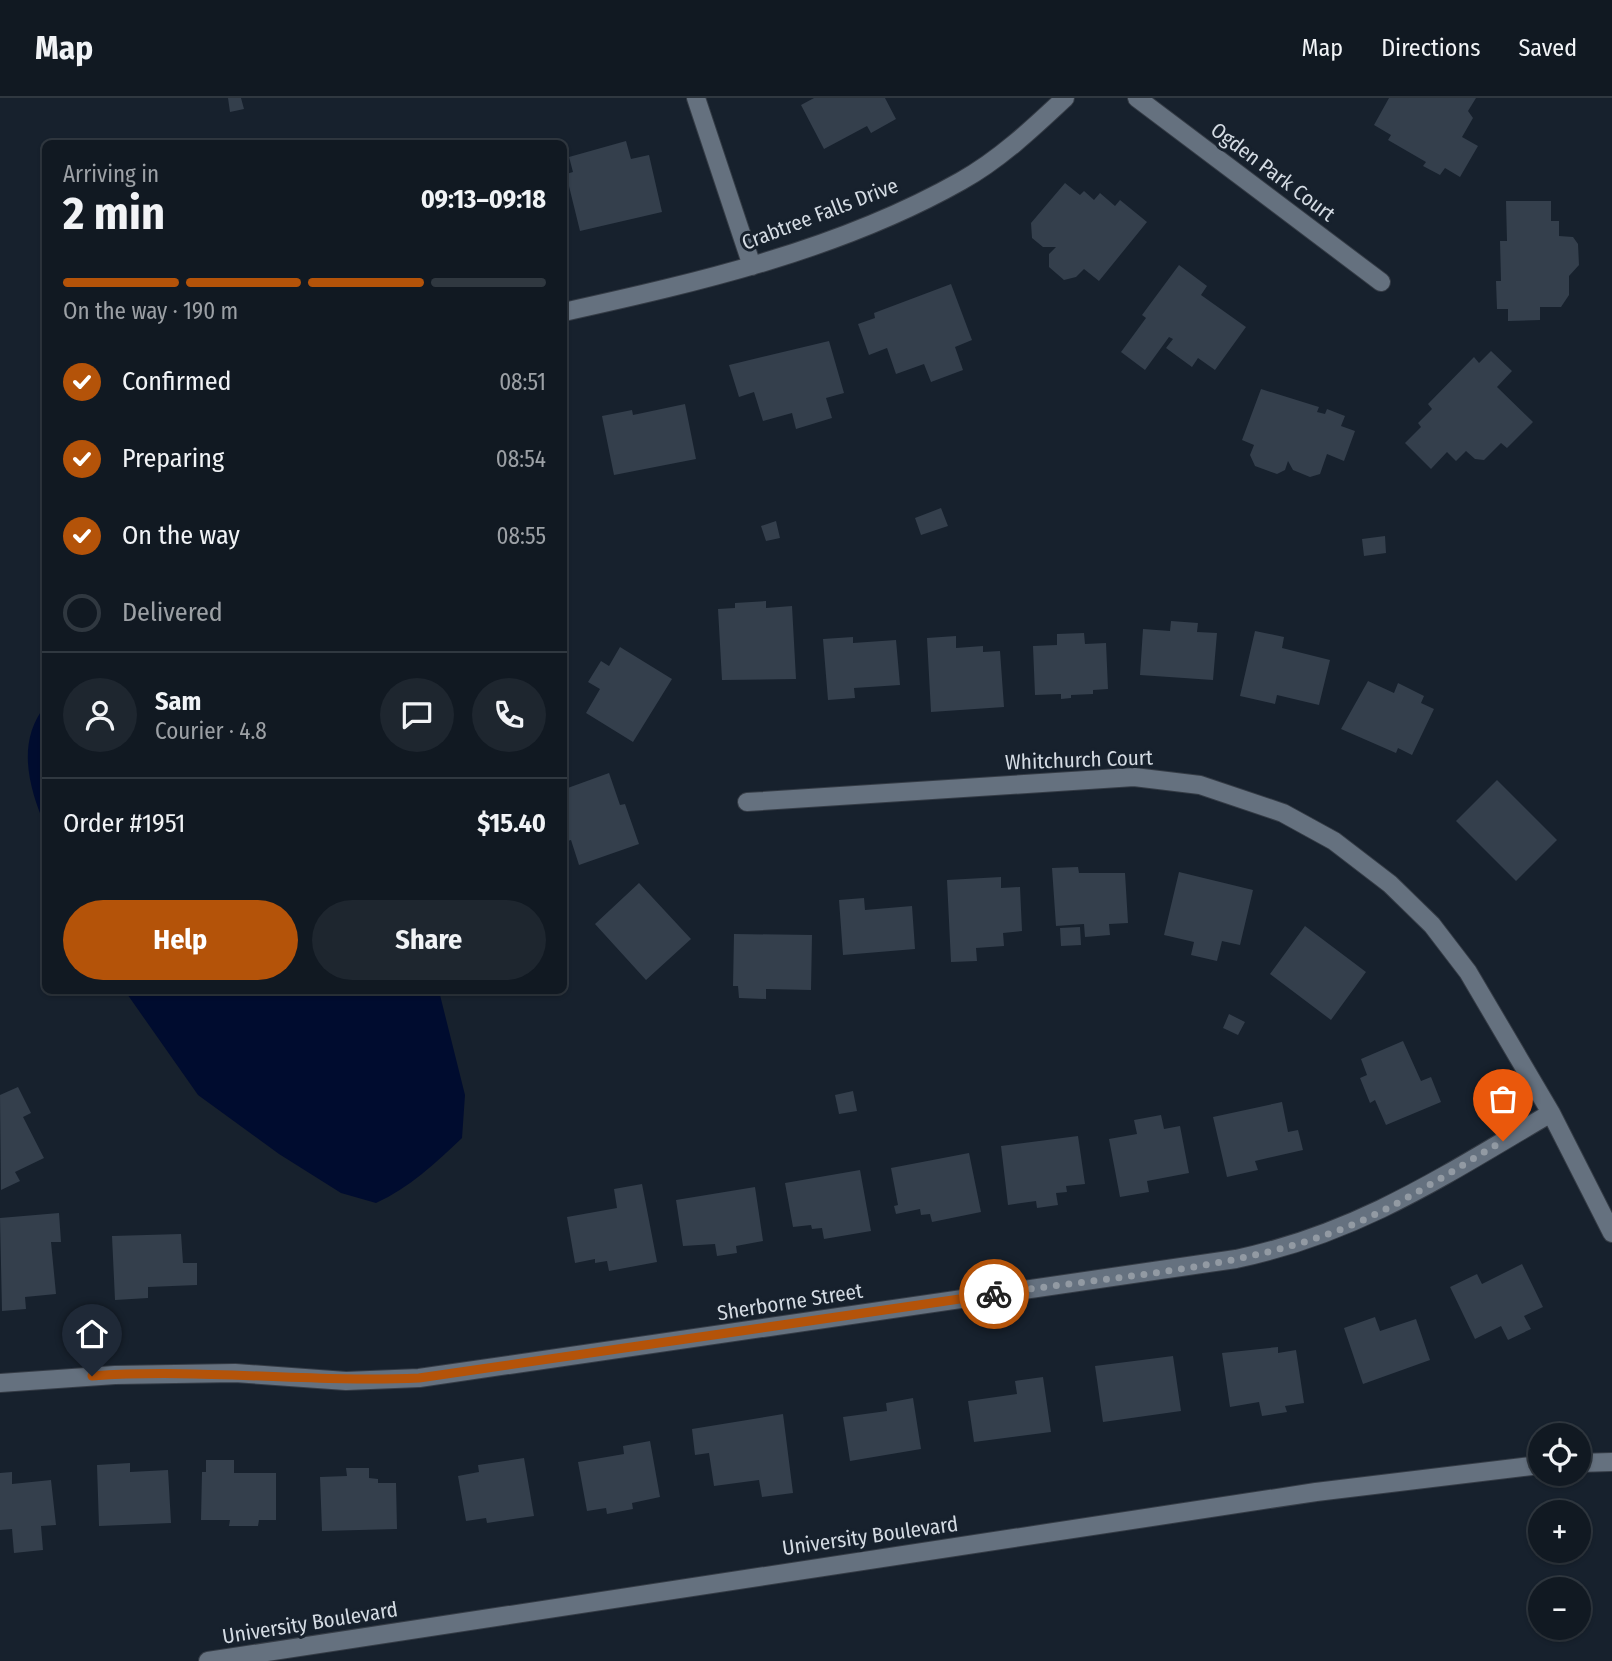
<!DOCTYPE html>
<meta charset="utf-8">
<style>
:root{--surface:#111922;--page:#1e262f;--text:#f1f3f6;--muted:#9ca0a5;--line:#303840;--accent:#b45309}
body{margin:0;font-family:"Fira Sans Condensed",sans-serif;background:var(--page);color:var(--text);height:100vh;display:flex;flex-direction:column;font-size:26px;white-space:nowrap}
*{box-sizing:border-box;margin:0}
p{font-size:23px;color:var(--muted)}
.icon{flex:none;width:38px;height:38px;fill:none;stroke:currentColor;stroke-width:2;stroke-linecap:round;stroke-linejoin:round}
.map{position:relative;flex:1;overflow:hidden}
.details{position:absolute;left:42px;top:42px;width:525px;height:854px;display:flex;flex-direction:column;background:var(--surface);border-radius:10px;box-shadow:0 2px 5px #0004,0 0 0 2px var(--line)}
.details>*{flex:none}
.buttons{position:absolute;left:1528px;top:1325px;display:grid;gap:14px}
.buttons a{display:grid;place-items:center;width:63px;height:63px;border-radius:50%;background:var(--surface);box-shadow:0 2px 5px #0004,0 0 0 2px var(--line);font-size:35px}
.pin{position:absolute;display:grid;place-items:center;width:60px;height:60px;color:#fff;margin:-72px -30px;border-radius:50% 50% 50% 0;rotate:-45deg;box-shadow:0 0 7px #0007}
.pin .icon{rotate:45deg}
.courier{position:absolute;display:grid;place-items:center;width:70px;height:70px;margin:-35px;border:5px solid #b45309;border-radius:50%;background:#fff;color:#222;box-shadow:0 2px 9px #0007}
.head em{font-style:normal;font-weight:700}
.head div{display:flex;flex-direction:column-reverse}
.head{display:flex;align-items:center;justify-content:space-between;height:119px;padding:0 21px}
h1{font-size:46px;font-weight:700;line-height:52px}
.bar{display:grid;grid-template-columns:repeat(4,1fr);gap:10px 7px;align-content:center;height:84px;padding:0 21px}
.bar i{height:9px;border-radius:5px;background:var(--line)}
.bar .selected{background:var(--accent)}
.bar p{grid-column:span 4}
.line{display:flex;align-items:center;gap:18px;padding:0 21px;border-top:2px solid var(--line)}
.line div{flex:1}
.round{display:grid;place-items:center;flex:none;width:74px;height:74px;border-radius:37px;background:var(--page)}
ol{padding:0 21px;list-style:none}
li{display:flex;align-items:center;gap:21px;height:77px}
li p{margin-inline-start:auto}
li .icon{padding:7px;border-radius:50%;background:var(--accent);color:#fff;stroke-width:4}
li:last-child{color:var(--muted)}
li i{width:38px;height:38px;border:4px solid var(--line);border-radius:50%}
.primary-button{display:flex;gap:14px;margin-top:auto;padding:14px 21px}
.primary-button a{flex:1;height:80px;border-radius:42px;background:var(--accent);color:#fff;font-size:28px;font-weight:700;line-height:80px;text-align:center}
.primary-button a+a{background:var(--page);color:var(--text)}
header{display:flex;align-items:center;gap:42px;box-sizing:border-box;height:98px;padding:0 35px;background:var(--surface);border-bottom:2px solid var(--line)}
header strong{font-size:33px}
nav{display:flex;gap:38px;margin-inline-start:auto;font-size:24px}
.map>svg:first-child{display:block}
.water{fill:#000c2f}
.building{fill:#343f4c}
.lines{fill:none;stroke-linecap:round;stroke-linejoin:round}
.minor-casing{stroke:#353c46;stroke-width:20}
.tertiary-casing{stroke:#353c46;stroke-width:20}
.minor{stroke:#65717f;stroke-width:18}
.tertiary{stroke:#65717f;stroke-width:18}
.done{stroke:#929aa3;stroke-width:7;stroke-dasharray:0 12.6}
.route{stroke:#b45309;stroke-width:9}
.labels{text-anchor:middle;stroke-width:6;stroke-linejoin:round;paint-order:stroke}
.street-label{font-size:21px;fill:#d4dbe3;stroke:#17212d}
</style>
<header>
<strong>Map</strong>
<nav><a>Map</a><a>Directions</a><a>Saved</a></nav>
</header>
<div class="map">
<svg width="1612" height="1563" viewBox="0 0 1612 1563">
<rect width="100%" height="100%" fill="#17212d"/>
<!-- water -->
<path class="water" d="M45 608H46L45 728C29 689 16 645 45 608Z
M125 893H439L465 997 462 1040C436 1065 409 1090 376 1105L341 1095 279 1056 198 997Z"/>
<!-- building -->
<path class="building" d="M228 0H241L244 11 230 14Z
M814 0H885L896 21 871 35 867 28 824 51 801 7Z
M1389 0H1476L1468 13 1473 20 1462 39 1478 48 1460 79 1445 70 1440 77 1423 68 1426 64 1388 42 1391 37 1374 27Z
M626 43 631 61 649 57 662 114 580 133 566 76 573 74 569 59Z
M1065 85 1080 97 1084 93 1094 102 1100 95 1115 108 1120 102 1147 124 1099 183 1084 171 1076 179 1064 182 1049 169V156L1056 149H1043L1032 140 1031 125Z
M1506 103H1551V123H1559V138L1573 139 1578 146 1579 167 1569 178V197L1561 209H1540V222L1508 223V211H1497L1496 183H1501L1500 143H1507Z
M1179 167 1207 188 1201 197 1246 229 1215 272 1198 260 1192 269 1166 250 1173 241 1169 239 1145 272 1121 254 1146 220 1142 217Z
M951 186 972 242 955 249 963 272 931 284 924 266 896 276 887 250 869 257 858 226 875 220 874 215Z
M829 243 844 295 826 300 832 320 796 331 792 315 763 323 754 294 739 299 729 267Z
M1491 253 1512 273 1497 289 1533 324 1507 350 1501 345 1484 362 1475 361 1466 353 1456 363 1447 354 1431 371 1405 345 1421 329 1418 325 1432 311 1428 306 1474 259 1479 265Z
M1261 291 1319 309 1317 314 1325 316 1327 311 1345 318 1341 328 1355 333 1344 363 1327 356 1320 376 1310 379 1293 372 1288 363 1285 372 1277 376 1255 368 1250 357 1254 347 1242 342Z
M685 306 696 361 614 377 602 318 632 312 633 317Z
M941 410 948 428 921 437 915 420Z
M776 423 780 440 766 443 761 428Z
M1385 438 1386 455 1364 458 1362 441Z
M766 503V510L792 508 796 581 722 582 718 511 735 510V505Z
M1171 523 1198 525 1197 534 1217 535 1213 582 1140 577 1143 531 1170 533Z
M1255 533 1284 539 1282 550 1330 562 1319 607 1277 597 1275 606 1240 598Z
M1084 535 1085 546 1106 545 1108 591 1093 592V596L1071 597V600L1061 601V596L1035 597 1033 548 1057 547V536Z
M956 538V550L983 548V554L1000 553 1004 609 931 614 927 540Z
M853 539V545L896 542 900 587 854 590 855 600 828 602 823 541Z
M620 549 672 581 633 644 586 615 600 591 588 584 601 563 609 568Z
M1368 583 1394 595 1398 585 1424 598 1421 605 1434 611 1412 657 1398 650 1396 655 1341 631Z
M609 675 620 707 625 706 639 746 579 767 571 742 564 744V707L569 705 565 691Z
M1497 682 1557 742 1516 783 1456 723Z
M1078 769 1079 775H1125L1128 825 1109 826 1110 837 1085 839 1084 826 1056 828 1052 770Z
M1179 774 1253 792 1240 847 1222 843 1217 863 1191 857 1194 844 1164 837Z
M1001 779V790L1020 789 1022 833 1003 835 1004 848 976 850 977 863 951 864 947 782Z
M639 785 691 841 646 882 595 826Z
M864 800 865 812 912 808 915 851 843 857 839 802Z
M1305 828 1366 874 1331 922 1270 876Z
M1080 829 1081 847 1061 848 1060 830Z
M734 836 812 837 811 892 766 891V901L739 900 738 888H733Z
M1229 916 1245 924 1238 937 1223 930Z
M1403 943 1421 983 1431 979 1441 1004 1386 1027 1375 1002 1370 1005 1360 980 1367 977 1361 961Z
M18 989 31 1015 23 1019 44 1060 15 1074 20 1083 1 1092 0 997Z
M853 993 857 1013 839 1016 835 997Z
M1282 1004 1288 1034 1298 1032 1303 1052 1255 1063 1258 1072 1227 1079 1213 1019Z
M1161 1017 1164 1031 1180 1028 1189 1075 1147 1083 1149 1094 1120 1099 1109 1041 1137 1036 1134 1022Z
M1078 1038 1085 1086 1066 1088 1067 1094 1056 1095 1058 1107 1037 1110 1036 1103 1008 1107 1001 1048Z
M969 1055 981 1114 932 1124 930 1116 921 1117 920 1111 896 1116 894 1108 898 1107 891 1070Z
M860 1072 871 1133 824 1141 822 1130 812 1131 811 1127 793 1129 785 1085Z
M642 1086 657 1164 609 1173 607 1163 595 1165V1161L575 1165 567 1119 617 1110 614 1091Z
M755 1089 763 1143 736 1148 737 1155 717 1158 715 1146 683 1148 676 1102Z
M59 1115 61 1144H51L56 1196 25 1199 26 1211 2 1213 0 1120Z
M181 1136 183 1165H197V1187L148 1189V1200L115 1202 112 1138Z
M1522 1166 1543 1209 1524 1218 1531 1231 1508 1242 1501 1228 1475 1241 1450 1189 1477 1176 1482 1186Z
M1375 1219 1380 1233 1416 1221 1430 1262 1363 1286 1344 1230Z
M1278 1249V1255L1296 1252 1304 1305 1285 1308 1287 1314 1262 1318 1259 1304 1230 1309 1222 1255Z
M1173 1258 1181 1313 1103 1324 1095 1268Z
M1043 1279 1051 1334 974 1344 968 1303 1017 1296 1015 1283Z
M913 1300 921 1351 850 1363 843 1319 887 1313 886 1305Z
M783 1316 793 1395 762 1399 759 1382 714 1388 709 1355 695 1357 692 1331Z
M650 1343 660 1399 632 1405 633 1411 607 1416 606 1410 587 1413 578 1364 624 1356 623 1348Z
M524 1360 534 1418 487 1425 486 1420 466 1423 458 1378 479 1374 478 1367Z
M206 1362H234V1375H276V1422H259L258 1428H229L230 1422H201L202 1374H206Z
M130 1365V1374L168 1372 171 1425 99 1428 97 1367Z
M346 1370H369V1380L378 1381V1385H396L397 1431 322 1433 320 1379 347 1378Z
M12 1374V1386L51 1382 56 1427 41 1428 43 1452 14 1455 12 1431 0 1432V1375Z"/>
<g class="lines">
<defs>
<path id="minor" d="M696 0 752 168
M1137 0 1381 184
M564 214C699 184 839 152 961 83 999 62 1033 30 1065 0
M747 704 1134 679 1200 687 1283 715 1334 743 1390 786 1432 827 1468 874 1551 1015 1612 1135
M0 1285 115 1277 235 1275 346 1283 419 1280 1236 1161C1359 1135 1445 1077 1551 1015"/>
<path id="tertiary" d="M1578 1365 1612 1364
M208 1563 1316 1394 1540 1367"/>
</defs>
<!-- minor casing -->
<use href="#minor" class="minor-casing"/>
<!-- tertiary casing -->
<use href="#tertiary" class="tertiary-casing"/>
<!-- minor -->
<use href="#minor" class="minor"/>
<!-- tertiary -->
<use href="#tertiary" class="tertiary"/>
</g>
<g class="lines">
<!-- done -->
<path class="done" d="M994 1196C1107 1179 1227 1173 1334 1134 1394 1112 1448 1075 1503 1043"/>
<!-- route -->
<path class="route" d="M92 1278C201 1270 310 1285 419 1280L994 1196"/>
</g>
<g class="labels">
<!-- street labels -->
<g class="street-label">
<text transform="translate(1273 74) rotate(37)" y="7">Ogden Park Court</text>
<text transform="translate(820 116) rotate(-21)" y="7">Crabtree Falls Drive</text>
<text transform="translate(1079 662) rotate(-2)" y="7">Whitchurch Court</text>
<text transform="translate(790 1204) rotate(-9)" y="7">Sherborne Street</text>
<text transform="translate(870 1438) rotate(-8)" y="7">University Boulevard</text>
<text transform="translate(310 1525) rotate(-9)" y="7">University Boulevard</text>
</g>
</g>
</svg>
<div class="buttons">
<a><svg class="icon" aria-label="locate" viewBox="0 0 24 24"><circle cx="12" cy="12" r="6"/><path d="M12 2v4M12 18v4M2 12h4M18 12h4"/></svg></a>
<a>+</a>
<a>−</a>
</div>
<div class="pin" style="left:1503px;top:1043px;background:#ea580c"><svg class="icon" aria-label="bag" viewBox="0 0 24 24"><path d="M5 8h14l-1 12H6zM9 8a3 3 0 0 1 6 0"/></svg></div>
<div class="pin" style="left:92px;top:1278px;background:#1f2937"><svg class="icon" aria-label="home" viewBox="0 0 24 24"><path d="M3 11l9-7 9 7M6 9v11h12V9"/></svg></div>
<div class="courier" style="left:994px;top:1196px"><svg class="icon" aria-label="bike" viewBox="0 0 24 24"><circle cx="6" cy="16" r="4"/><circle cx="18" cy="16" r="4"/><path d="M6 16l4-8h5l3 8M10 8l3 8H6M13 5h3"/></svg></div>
<section class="details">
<div class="head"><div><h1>2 min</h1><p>Arriving in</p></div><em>09:13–09:18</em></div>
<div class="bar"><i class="selected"></i><i class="selected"></i><i class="selected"></i><i></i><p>On the way · 190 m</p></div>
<ol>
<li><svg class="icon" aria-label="check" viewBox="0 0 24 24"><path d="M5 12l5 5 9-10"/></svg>Confirmed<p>08:51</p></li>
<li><svg class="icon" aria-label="check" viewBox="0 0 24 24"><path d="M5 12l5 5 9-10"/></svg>Preparing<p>08:54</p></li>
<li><svg class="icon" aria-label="check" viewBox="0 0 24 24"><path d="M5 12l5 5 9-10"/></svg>On the way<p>08:55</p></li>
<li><i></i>Delivered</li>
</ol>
<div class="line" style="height:126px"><a class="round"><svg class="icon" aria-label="person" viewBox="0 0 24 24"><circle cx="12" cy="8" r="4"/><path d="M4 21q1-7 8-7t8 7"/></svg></a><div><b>Sam</b><p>Courier · 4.8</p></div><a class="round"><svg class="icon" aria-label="chat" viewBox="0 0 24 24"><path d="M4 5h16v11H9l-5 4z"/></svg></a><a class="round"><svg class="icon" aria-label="phone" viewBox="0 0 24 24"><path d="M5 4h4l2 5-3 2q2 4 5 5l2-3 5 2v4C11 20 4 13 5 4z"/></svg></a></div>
<div class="line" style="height:91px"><div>Order #1951</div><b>$15.40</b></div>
<div class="primary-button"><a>Help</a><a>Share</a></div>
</section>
</div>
